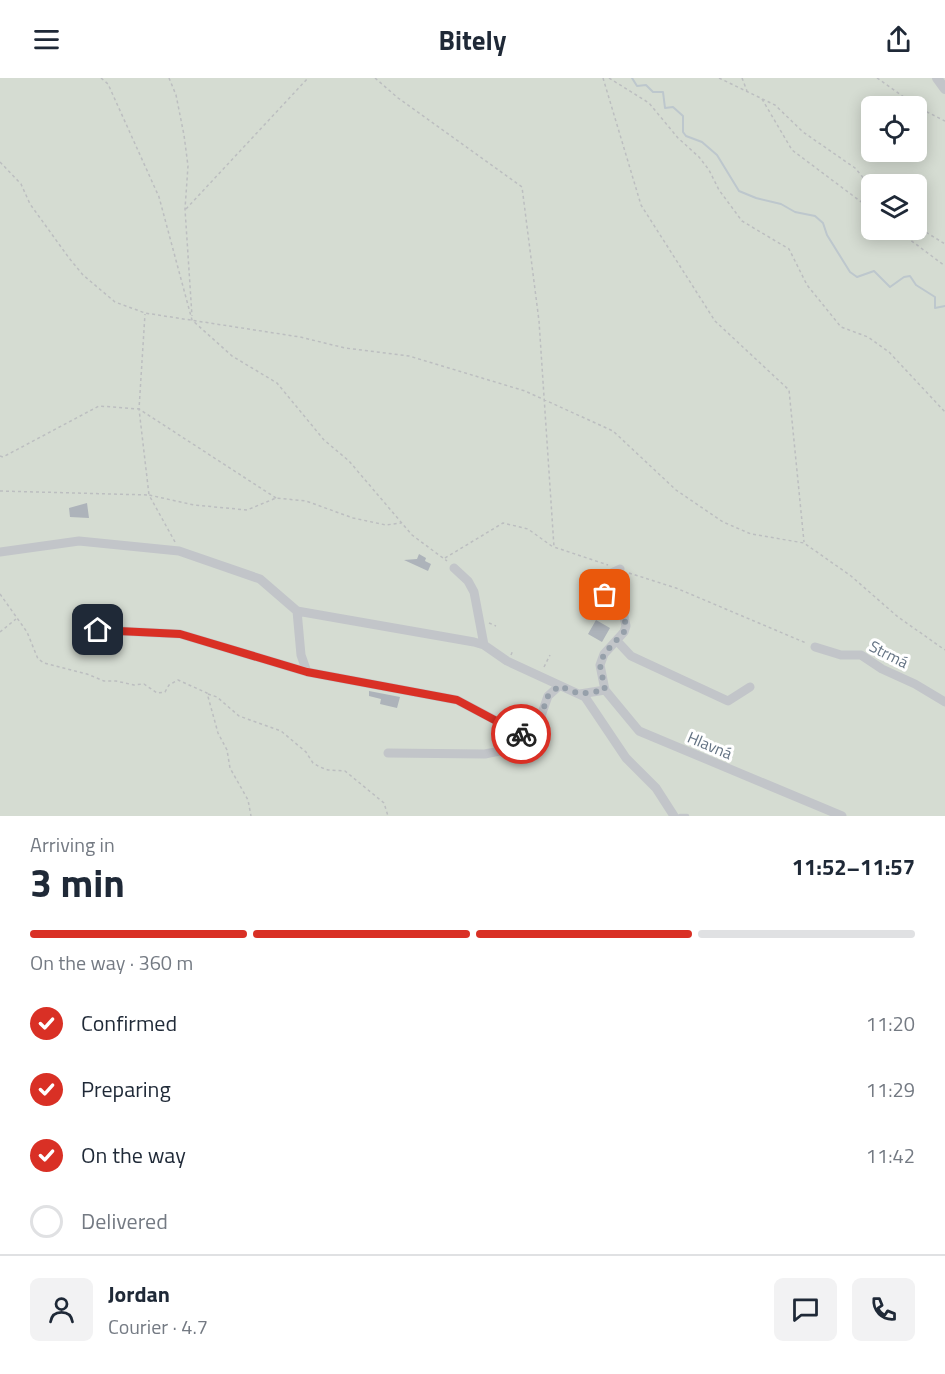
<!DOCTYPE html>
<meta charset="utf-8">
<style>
:root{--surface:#fff;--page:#f2f2f3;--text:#1f2937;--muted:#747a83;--line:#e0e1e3;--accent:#d93025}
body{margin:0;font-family:"Titillium Web",sans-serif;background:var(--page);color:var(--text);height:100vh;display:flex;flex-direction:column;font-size:22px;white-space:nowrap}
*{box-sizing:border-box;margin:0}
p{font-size:20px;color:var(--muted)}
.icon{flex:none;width:33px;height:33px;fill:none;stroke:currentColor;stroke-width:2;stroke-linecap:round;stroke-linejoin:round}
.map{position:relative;height:738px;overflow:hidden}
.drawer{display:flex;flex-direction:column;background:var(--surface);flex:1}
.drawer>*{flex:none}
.controls{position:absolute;left:861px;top:18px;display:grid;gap:12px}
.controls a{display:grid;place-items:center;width:66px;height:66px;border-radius:9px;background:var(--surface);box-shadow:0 3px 15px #0003;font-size:30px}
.pin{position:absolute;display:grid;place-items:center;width:51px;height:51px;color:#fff;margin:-26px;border-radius:12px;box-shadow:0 3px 9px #0006}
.courier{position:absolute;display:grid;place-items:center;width:60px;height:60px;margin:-30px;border:4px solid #d93025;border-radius:50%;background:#fff;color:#222;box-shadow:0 2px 8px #0007}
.overview em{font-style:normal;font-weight:700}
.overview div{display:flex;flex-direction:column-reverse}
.overview{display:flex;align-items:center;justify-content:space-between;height:102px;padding:0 30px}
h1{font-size:39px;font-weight:700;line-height:45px}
.bar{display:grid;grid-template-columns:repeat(4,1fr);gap:9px 6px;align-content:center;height:72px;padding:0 30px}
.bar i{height:8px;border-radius:4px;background:var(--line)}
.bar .selected{background:var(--accent)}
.bar p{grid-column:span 4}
.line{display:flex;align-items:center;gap:15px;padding:0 30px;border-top:2px solid var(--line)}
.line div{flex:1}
.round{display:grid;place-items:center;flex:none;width:63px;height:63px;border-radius:9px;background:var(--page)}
ol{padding:0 30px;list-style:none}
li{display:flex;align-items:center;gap:18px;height:66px}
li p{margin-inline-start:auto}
li .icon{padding:6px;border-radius:50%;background:var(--accent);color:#fff;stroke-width:4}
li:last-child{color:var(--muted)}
li i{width:33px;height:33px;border:3px solid var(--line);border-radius:50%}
header{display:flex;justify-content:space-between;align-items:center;height:78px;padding:0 30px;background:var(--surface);font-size:27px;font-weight:700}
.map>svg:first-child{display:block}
.green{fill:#d5dcd2;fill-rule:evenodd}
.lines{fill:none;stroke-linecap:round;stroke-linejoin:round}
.stream{stroke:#bdc7cd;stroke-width:2}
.building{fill:#adb3ba}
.path{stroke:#bcbec0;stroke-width:1.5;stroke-dasharray:3 3;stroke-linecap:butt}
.service{stroke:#c2c5c9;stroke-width:4.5}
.minor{stroke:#c2c5c9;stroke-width:9}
.tertiary{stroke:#c2c5c9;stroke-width:10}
.done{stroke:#96a0aa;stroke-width:6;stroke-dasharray:0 10.8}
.route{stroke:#d93025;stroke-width:8}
.labels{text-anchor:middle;stroke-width:6;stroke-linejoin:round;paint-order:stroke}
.street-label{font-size:16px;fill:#637283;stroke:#fff}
</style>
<header><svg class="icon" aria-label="menu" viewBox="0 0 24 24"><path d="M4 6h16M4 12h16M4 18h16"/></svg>Bitely<svg class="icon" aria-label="share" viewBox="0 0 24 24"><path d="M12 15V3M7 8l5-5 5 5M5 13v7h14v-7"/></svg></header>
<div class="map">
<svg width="945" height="738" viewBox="0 0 945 738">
<rect width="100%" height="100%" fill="#f5f5f1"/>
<!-- green -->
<path class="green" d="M0 0H945V738H0ZM872 28H916V74H872ZM872 106H916V152H872Z"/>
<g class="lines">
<!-- stream -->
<path class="stream" d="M632 0 637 8 646 7 653 14H663L665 30 673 29 683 38V54L686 58 702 64 717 77 739 113 756 120 781 126 795 134 815 138 823 145 827 157 850 194 857 199 874 193 890 209 904 199 910 198 916 207 935 219V230L945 228"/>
</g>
<!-- building -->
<path class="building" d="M87 425 89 440 70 439 69 430Z
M419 476 426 480 425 483 431 486 428 493 404 482 417 481Z
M596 542 610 550 602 564 588 556Z
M369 613 400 619 397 630 380 626 381 621 369 618Z"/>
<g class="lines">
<!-- path -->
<path class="path" d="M101 0 108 6 159 119 192 242 232 278 277 305 324 362 349 383 412 457 447 483
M169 0 176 17 184 57 188 88 185 131 192 238
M375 0 398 20 522 109 539 243 554 469 608 487
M603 0 641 127 715 243 789 312 804 464
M609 0 649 25 678 60 699 79 709 92 719 112 742 143 789 171 807 207 841 249 868 259 889 274 945 334
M719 0 775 27 803 54 855 90 872 110
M742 0 747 13
M877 0 921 31 945 43
M762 21 792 72 872 132
M0 84 21 106 30 126 69 180 83 197 115 224 145 235 300 259 345 270 409 278 525 313 613 353 676 412 723 444 751 456 804 465 851 498 898 539 945 572
M186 131 308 0
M916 148 945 166
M897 152 945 188
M0 378 3 379 99 328 139 331 145 236
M0 413 149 417 139 331 276 420
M175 464 149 417 194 427 247 432 276 420 306 423 353 440 386 447 401 445
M445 480 503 445 528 451 553 469
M629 495 676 510 806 565
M0 516 27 554 38 581 44 585 87 596 104 603H116L134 607 144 606 157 615 165 614 169 607 178 602 207 615 218 655 227 672 230 690 248 722 251 738
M489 545 496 548
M0 554 16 541
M511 577 513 572
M544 589 550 577
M208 616 217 619 239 638 281 653 306 674 313 685 320 689 328 692 345 693 384 725 388 738"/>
<!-- service -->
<path class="service" d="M680 738H687"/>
<!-- minor -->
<path class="minor" d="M0 474 79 463 179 473 260 501 297 533 474 564 484 567
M454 490 468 503 474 514 484 567 507 583 585 619 626 680 656 710 674 738
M297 533 301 577 307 594
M77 551 180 556 307 594 457 622 527 659 536 652 548 618 559 608
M617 563 631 578 728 623 750 609
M815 569 841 577H861L882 591 915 606 945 624
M605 612 600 587 604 576 624 554 626 548 622 529 600 513 599 505 605 498 620 491
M580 616 605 612 639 653 842 738
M388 675 485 676 515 670 527 659"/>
<!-- tertiary -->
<path class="tertiary" d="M937 0 945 11"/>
</g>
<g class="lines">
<!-- done -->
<path class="done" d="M521 656 527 659 536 652 548 618 559 608 580 616 605 612 600 587 604 576 624 554 626 548 622 529 605 517"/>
<!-- route -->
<path class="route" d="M98 552 180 556 307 594 457 622 521 656"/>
</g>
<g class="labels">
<!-- street labels -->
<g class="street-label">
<text transform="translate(889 576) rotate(27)" y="6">Strmá</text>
<text transform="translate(710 667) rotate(23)" y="6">Hlavná</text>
</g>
</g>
</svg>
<div class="controls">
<a><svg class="icon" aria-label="locate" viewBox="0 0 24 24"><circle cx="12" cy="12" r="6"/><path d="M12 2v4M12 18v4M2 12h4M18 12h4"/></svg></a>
<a><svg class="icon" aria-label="layers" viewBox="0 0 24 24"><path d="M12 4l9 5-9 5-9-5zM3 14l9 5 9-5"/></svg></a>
</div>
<div class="pin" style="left:605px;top:517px;background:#ea580c"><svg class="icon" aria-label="bag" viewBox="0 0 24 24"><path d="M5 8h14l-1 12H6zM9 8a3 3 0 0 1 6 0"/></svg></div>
<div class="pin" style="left:98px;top:552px;background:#1f2937"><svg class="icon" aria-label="home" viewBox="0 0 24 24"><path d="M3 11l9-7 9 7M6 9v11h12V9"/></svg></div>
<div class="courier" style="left:521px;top:656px"><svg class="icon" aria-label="bike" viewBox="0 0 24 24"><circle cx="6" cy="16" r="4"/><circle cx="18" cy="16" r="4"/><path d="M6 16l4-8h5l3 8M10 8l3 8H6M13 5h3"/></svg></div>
</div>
<section class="drawer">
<div class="overview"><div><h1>3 min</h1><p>Arriving in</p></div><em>11:52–11:57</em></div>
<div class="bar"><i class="selected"></i><i class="selected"></i><i class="selected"></i><i></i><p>On the way · 360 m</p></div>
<ol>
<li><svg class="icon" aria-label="check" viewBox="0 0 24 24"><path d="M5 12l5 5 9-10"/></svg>Confirmed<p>11:20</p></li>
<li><svg class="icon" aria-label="check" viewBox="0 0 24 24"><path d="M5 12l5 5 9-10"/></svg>Preparing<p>11:29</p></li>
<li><svg class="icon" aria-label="check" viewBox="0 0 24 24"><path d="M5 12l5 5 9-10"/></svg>On the way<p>11:42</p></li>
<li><i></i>Delivered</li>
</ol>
<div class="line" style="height:108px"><a class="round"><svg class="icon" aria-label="person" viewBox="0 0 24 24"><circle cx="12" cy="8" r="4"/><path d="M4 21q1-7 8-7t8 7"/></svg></a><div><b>Jordan</b><p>Courier · 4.7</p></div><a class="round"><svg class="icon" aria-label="chat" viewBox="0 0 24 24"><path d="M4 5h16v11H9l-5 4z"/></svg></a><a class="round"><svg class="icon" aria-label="phone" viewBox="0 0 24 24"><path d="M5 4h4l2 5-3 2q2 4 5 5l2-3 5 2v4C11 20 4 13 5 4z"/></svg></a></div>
</section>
